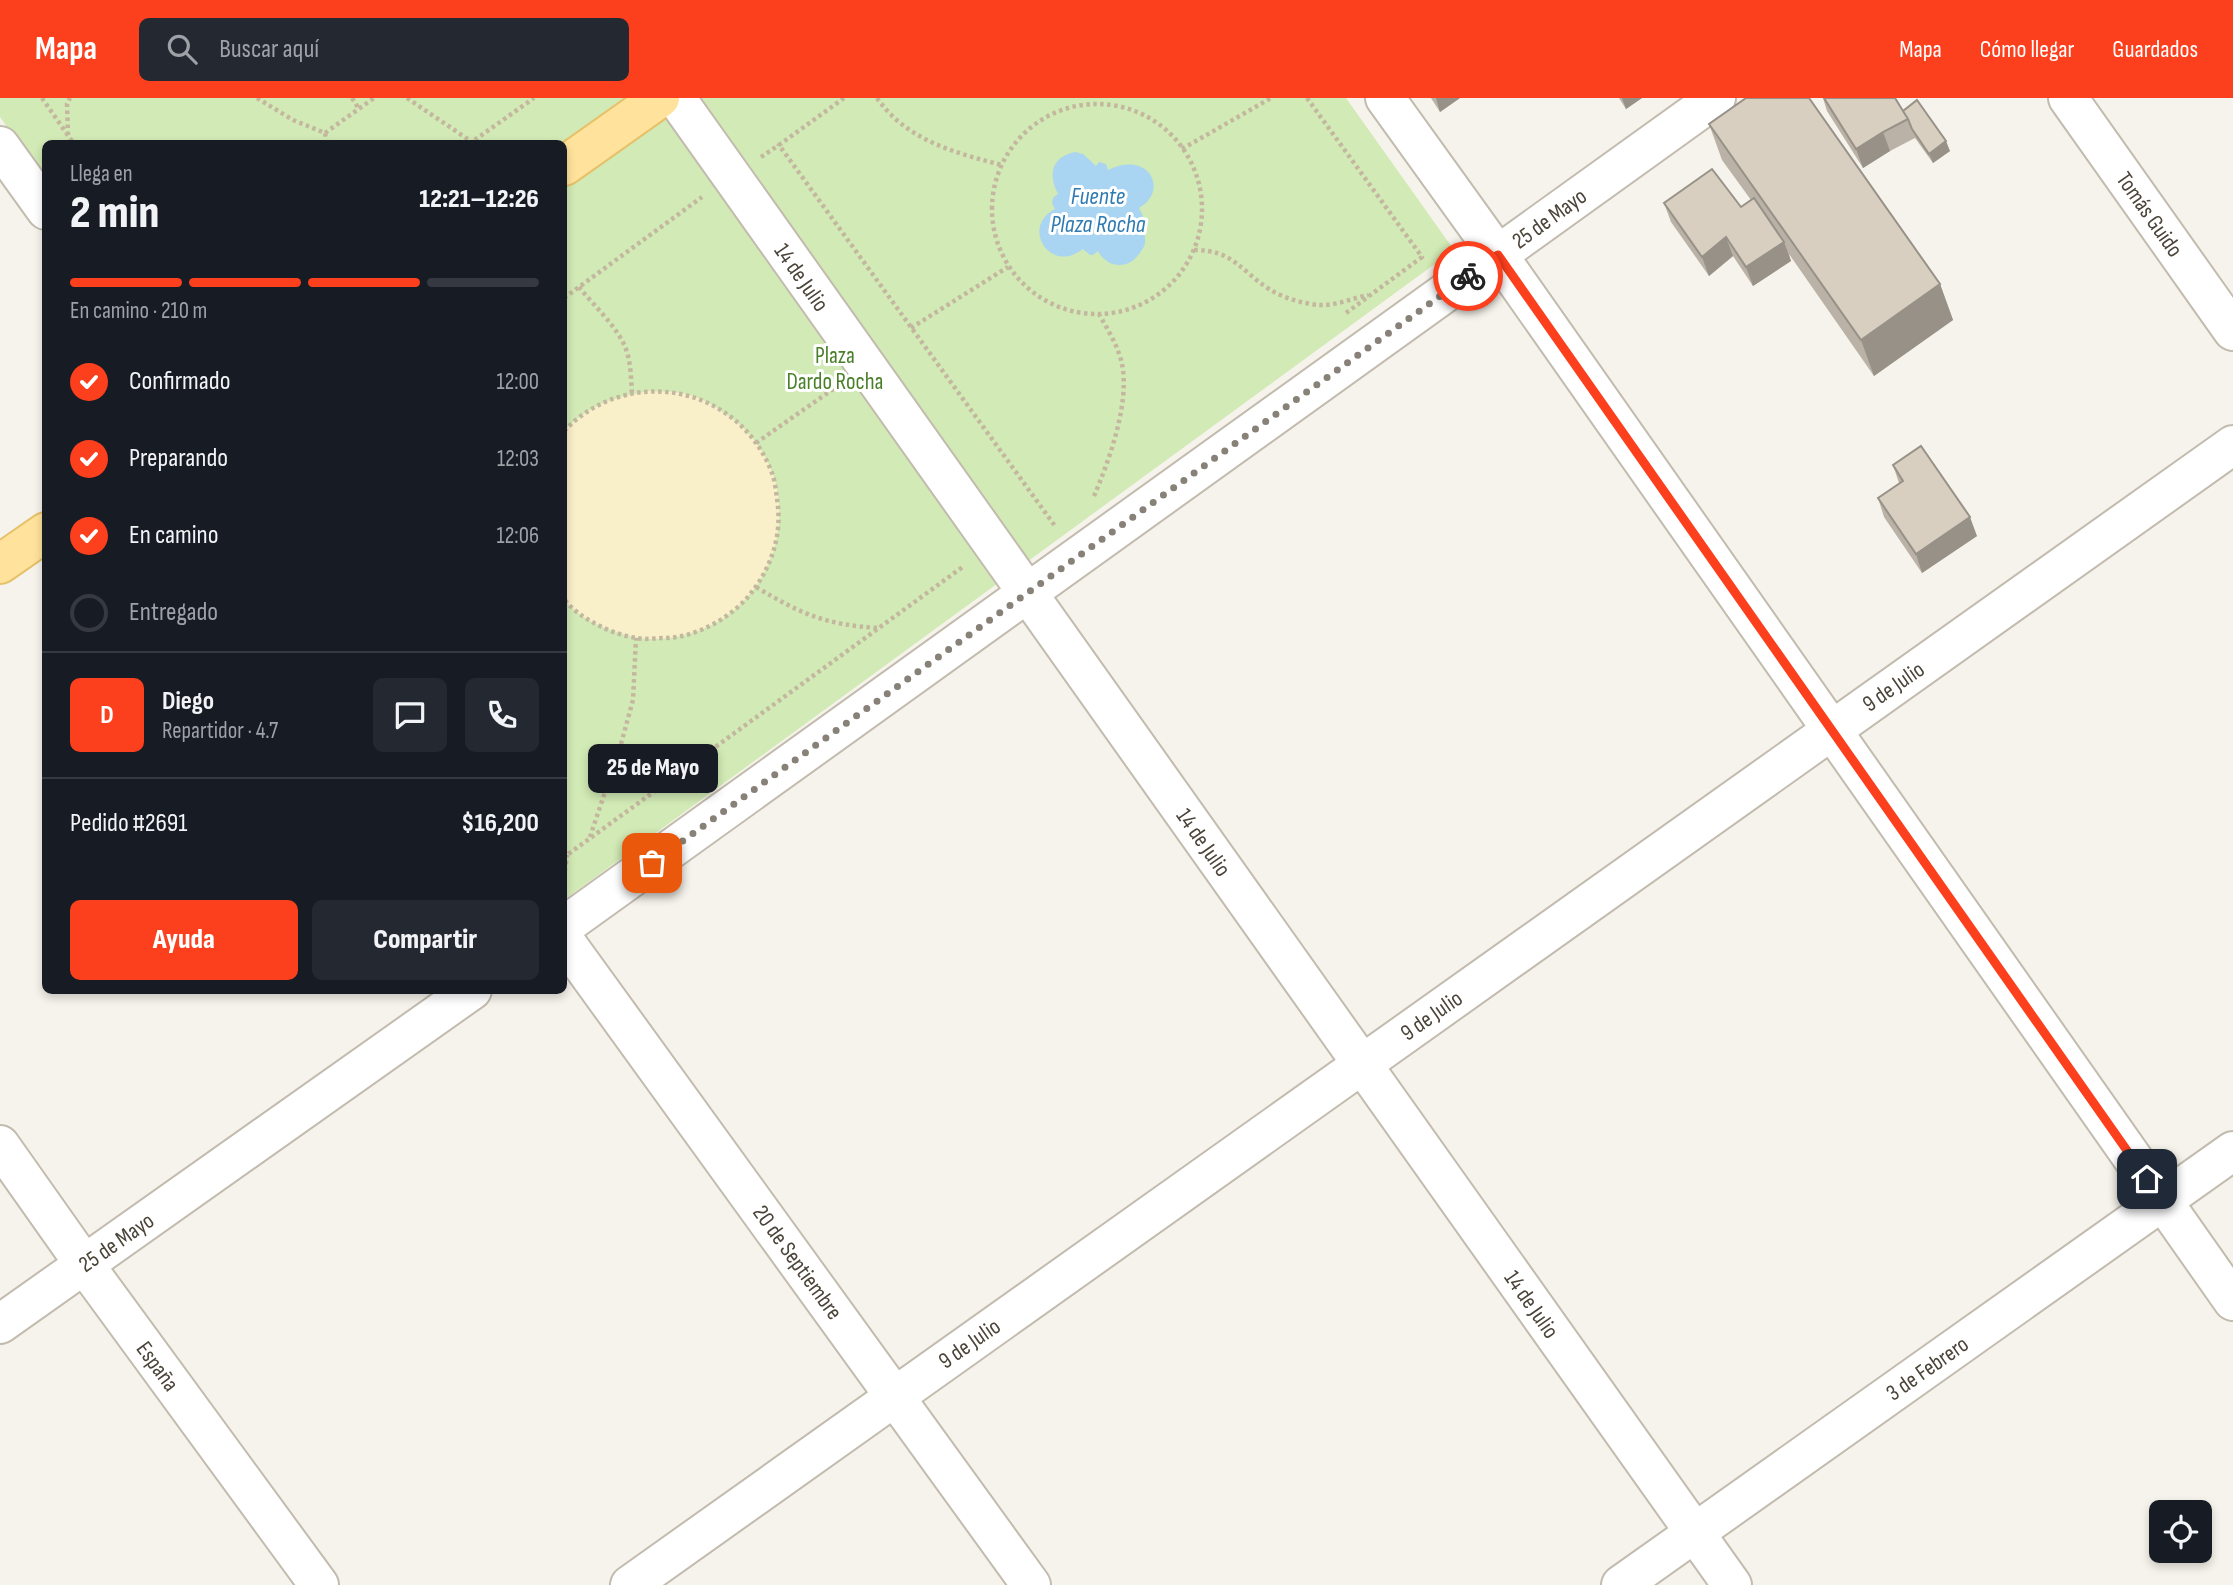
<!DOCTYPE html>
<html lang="es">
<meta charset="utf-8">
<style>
:root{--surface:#171b24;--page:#242831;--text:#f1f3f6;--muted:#9ea1a6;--line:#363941;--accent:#fc3f1d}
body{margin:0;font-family:"Sofia Sans Condensed",sans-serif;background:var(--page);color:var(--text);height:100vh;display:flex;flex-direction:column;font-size:26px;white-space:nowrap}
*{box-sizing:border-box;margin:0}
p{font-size:23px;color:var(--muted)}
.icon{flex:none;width:38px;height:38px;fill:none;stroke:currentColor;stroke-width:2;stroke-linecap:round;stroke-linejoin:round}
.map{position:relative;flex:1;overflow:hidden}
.details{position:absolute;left:42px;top:42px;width:525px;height:854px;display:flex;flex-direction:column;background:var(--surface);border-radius:10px;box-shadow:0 4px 10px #0003}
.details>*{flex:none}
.buttons{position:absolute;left:2149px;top:1402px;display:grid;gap:14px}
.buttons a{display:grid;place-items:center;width:63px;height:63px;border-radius:10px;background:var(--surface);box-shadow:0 4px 10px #0003;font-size:35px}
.pin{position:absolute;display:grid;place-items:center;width:60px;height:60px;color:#fff;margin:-30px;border-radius:14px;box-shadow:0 4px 10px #0006}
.courier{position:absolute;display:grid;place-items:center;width:70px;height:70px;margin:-35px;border:5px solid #fc3f1d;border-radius:50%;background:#fff;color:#222;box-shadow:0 2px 9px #0007}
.bubble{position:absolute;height:49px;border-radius:10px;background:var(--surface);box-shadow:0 4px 10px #0003;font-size:23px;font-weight:800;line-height:49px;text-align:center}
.head em{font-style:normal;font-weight:800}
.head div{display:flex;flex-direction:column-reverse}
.head{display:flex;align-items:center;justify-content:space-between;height:119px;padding:0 28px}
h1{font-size:46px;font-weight:800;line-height:52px}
.bar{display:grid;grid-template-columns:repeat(4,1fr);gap:10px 7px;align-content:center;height:84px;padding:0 28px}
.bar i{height:9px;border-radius:5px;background:var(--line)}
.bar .selected{background:var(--accent)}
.bar p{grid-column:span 4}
.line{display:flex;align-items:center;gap:18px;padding:0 28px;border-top:2px solid var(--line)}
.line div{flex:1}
.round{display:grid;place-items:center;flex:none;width:74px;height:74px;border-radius:10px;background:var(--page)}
ol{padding:0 28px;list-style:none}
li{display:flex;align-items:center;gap:21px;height:77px}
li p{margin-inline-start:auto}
li .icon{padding:7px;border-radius:50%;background:var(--accent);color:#fff;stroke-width:4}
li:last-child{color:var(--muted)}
li i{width:38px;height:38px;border:4px solid var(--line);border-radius:50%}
.action{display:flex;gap:14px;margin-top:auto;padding:14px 28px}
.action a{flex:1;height:80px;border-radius:10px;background:var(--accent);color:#fff;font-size:28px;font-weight:800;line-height:80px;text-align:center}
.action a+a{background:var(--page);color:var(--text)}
header{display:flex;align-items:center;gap:42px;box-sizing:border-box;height:98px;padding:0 35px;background:var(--accent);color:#fff}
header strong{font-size:33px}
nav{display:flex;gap:38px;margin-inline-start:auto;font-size:24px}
.search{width:490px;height:63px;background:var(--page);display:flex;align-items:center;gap:18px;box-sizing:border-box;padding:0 24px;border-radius:10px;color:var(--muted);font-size:26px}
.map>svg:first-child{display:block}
.green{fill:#d2eab5}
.sand{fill:#f9efc9}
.water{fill:#a9d4f2}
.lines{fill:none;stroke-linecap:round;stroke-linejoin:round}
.minor-casing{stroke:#c2bbae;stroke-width:42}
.major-casing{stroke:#e6c16a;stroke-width:42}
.path{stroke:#c4b79f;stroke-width:4.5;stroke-dasharray:3.5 3.5;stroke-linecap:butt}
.minor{stroke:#fff;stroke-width:38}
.major{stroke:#ffe39c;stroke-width:38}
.wall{fill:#bab2a6}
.shaded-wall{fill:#979187}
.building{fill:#d8cfc1;stroke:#979187;stroke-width:2}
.done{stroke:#878178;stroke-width:7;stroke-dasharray:0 12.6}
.route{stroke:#fc3f1d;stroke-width:9}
.labels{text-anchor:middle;stroke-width:6;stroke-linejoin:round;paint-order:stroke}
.street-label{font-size:23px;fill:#4b4439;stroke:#fff}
.park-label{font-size:23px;fill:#4a7f2a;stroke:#fff}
.water-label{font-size:24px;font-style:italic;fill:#2e7ab2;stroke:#fff}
</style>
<header>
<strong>Mapa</strong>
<div class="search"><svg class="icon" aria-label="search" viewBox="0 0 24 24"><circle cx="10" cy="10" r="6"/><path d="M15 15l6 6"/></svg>Buscar aquí</div>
<nav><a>Mapa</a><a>Cómo llegar</a><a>Guardados</a></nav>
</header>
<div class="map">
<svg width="2233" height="1487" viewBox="0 0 2233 1487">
<rect width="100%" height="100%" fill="#f6f3ec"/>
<!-- green -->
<path class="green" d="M0 0H1346L1454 152 564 802V46H46L45 82 0 19Z"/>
<!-- sand -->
<path class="sand" d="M649 293C661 294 675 293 686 296 700 299 713 307 724 315 746 329 764 351 773 376 795 440 758 514 694 534 673 541 648 544 627 537 604 531 578 520 564 501V333C589 307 614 299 649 293Z"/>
<!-- water -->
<path class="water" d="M1075 54 1083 56 1096 68 1099 64 1106 66 1108 72C1150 52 1169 93 1139 110L1143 118 1138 125C1141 130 1145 135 1145 141 1146 147 1142 152 1139 156 1128 172 1107 170 1098 153L1093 157H1090L1083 151C1050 177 1020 129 1055 111L1052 105 1053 100 1058 96C1048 77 1051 59 1075 54Z"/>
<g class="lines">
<defs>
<path id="minor" d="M676 0 1732 1487
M1385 0 1498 157 2233 1203
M2068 0 2233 233
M0 48 46 112
M564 828 1716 0
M564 842 1031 1487
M0 1047 84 1166 319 1487
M0 1226 472 892
M630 1487 2233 347
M1621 1487 2233 1053"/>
<path id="major" d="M564 68 660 0
M0 466 46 434"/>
</defs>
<!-- minor casing -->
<use href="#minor" class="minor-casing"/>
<!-- major casing -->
<use href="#major" class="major-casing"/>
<!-- path -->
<path class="path" d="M42 0 74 46
M257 0 293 22 325 35 327 46
M352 0 359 11
M407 0 472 44
M844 0 779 47 1055 428 1056 427
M877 0C906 42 955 55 1002 67
M1307 0 1422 159 1346 215
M992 111a105 105 0 1 1 210 0a105 105 0 1 1-210 0Z
M325 35 374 0
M68 37 67 6 70 0
M469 46 534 0
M1182 51 1271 0
M761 59 779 47
M1194 152C1233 152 1240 172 1269 191 1283 200 1304 206 1320 207 1335 208 1353 200 1368 197
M579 189C594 208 617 228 626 251 631 265 631 281 632 296
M564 200 702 99
M911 230 1008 169
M564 333C628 266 739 287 772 375 775 383 776 393 777 401 783 437 771 472 747 500 727 522 694 540 664 540 655 540 645 542 637 540 613 537 578 520 564 501
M756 345 836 289
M1094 398C1109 363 1130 305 1122 266 1118 248 1108 232 1099 216
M756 489C801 516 826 527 879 530
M590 739 621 646 633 602 636 540
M564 753 567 757 964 468
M564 780 567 757"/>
<!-- minor -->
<use href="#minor" class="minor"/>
<!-- major -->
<use href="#major" class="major"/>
</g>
<!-- wall -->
<path class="wall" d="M1431 0H1460L1440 14Z
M1619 0H1642L1626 11Z
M1823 0H1895L1903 13 1950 53 1933 65 1915 40 1890 53 1863 70 1827 13Z
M1709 26 1940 186 1953 222 1874 278 1789 156 1791 163 1753 188 1733 158 1709 178 1671 124 1664 105 1741 109 1751 102 1722 62Z
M1893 367 1977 438 1922 475 1884 419 1878 400 1899 385Z"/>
<!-- shaded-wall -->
<path class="shaded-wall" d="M1436 0H1460L1440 14Z
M1622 0H1642L1626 11Z
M1883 34 1890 53 1863 70 1856 51Z
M1946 43 1950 53 1933 65 1929 56Z
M1726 139 1733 158 1709 178 1702 159Z
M1784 144 1791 163 1753 188 1746 169Z
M1940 186 1953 222 1874 278 1861 242Z
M1970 419 1977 438 1922 475 1916 456Z"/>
<!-- building -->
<path class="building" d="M1746 0H1809L1940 186 1861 242 1709 26Z
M1824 0H1895L1908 21 1883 34 1856 51Z
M1917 2 1946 43 1929 56 1912 31 1908 21 1903 13Z
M1712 71 1741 109 1754 100 1784 144 1746 169 1726 139 1702 159 1664 105Z
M1921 348 1970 419 1916 456 1878 400 1903 383 1893 367Z"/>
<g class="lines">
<!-- done -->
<path class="done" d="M652 765 1468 178"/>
<!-- route -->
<path class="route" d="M1468 178 1498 157 2147 1081"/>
</g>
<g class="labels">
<!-- street labels -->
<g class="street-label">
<text transform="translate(2150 116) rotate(55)" y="8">Tomás Guido</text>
<text transform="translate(1549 120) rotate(-36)" y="8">25 de Mayo</text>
<text transform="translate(802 179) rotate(55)" y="8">14 de Julio</text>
<text transform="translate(1893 588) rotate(-35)" y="8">9 de Julio</text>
<text transform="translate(1204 744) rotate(55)" y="8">14 de Julio</text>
<text transform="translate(1431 917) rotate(-35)" y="8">9 de Julio</text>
<text transform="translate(116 1144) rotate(-35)" y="8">25 de Mayo</text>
<text transform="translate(798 1164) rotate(54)" y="8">20 de Septiembre</text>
<text transform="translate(1532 1206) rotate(55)" y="8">14 de Julio</text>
<text transform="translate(969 1245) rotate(-35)" y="8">9 de Julio</text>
<text transform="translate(158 1268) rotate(54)" y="8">España</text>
<text transform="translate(1927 1270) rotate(-35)" y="8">3 de Febrero</text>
</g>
<!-- park labels -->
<g class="park-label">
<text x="835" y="265">Plaza<tspan x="835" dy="26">Dardo Rocha</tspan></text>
</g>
<!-- water labels -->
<g class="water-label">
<text x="1098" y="106">Fuente<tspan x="1098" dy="28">Plaza Rocha</tspan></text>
</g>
</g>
</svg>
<div class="buttons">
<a><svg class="icon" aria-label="locate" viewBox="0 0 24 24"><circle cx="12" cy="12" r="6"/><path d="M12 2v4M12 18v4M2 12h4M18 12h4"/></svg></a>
</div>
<div class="pin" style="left:652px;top:765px;background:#ea580c"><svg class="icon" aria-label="bag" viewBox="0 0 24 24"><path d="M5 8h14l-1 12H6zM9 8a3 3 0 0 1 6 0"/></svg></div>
<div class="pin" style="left:2147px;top:1081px;background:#1f2937"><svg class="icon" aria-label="home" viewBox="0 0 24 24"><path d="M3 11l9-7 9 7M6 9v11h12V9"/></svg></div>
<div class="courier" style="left:1468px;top:178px"><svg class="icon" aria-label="bike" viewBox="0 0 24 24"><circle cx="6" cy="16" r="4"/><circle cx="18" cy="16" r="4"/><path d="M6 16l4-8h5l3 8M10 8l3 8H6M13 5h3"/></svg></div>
<div class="bubble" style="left:588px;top:646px;width:130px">25 de Mayo</div>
<section class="details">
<div class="head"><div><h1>2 min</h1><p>Llega en</p></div><em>12:21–12:26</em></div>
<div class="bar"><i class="selected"></i><i class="selected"></i><i class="selected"></i><i></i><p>En camino · 210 m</p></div>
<ol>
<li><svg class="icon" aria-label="check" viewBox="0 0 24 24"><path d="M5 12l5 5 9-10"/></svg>Confirmado<p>12:00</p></li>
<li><svg class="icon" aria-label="check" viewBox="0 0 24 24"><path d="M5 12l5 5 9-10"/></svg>Preparando<p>12:03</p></li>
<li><svg class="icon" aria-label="check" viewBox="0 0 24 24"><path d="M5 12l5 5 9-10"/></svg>En camino<p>12:06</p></li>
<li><i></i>Entregado</li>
</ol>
<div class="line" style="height:126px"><b class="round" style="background:var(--accent);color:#fff">D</b><div><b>Diego</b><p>Repartidor · 4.7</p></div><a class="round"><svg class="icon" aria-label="chat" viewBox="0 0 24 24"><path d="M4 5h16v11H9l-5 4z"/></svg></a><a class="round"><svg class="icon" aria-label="phone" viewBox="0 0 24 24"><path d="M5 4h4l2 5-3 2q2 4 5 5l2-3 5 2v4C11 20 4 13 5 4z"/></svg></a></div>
<div class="line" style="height:91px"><div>Pedido #2691</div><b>$16,200</b></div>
<div class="action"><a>Ayuda</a><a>Compartir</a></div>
</section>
</div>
